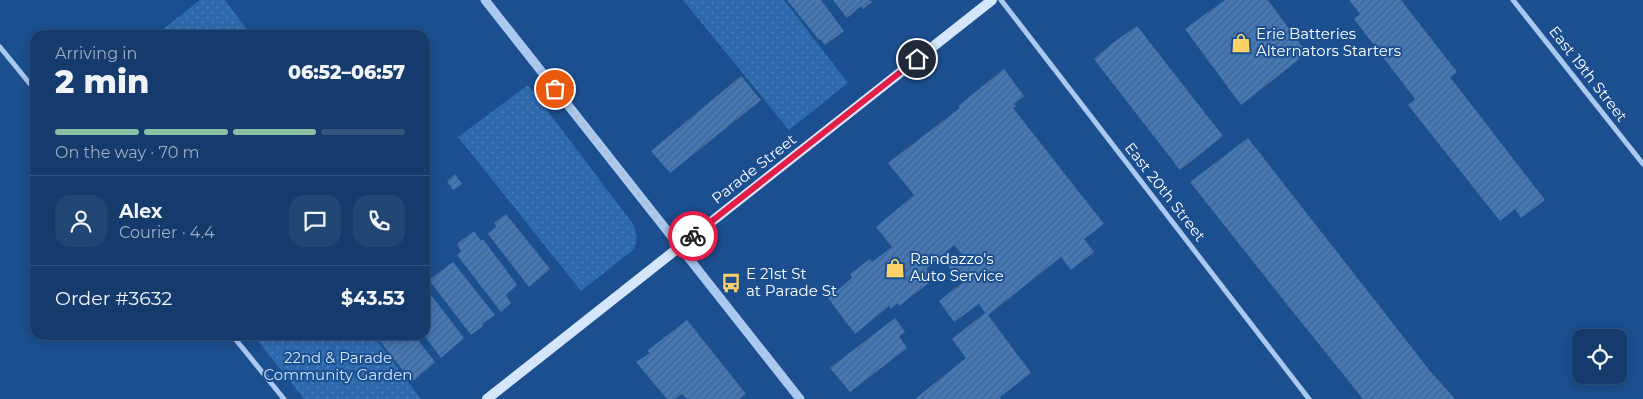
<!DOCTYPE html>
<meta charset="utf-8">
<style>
:root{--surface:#143b6b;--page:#214673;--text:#f1f3f6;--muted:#9dadc1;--line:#33557e;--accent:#8abfa5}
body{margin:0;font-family:Montserrat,sans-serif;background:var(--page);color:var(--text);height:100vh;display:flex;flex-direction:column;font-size:19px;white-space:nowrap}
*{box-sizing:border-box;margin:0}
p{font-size:16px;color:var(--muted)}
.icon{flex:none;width:28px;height:28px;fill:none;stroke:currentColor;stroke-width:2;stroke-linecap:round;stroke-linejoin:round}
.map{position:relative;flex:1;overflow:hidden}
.side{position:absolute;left:30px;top:30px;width:400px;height:310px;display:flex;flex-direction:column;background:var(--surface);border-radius:15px;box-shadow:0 2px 12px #0003,0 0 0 1px var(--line)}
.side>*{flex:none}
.buttons{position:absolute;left:1572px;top:329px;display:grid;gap:10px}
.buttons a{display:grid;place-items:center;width:55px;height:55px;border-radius:10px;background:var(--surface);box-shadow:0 2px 12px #0003,0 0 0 1px var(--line);font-size:25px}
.pin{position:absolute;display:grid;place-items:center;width:42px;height:42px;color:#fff;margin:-21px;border:2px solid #fff;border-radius:50%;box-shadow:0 1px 5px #0007}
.courier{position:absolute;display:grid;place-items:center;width:50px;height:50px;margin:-25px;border:4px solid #e11d48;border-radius:50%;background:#fff;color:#222;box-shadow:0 1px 6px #0007}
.summary em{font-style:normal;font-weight:800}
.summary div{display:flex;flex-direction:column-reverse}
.summary{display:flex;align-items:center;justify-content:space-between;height:85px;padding:0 25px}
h1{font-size:32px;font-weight:800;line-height:38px}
.bar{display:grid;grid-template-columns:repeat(4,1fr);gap:8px 5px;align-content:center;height:60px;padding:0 25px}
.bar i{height:6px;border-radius:4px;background:var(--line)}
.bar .on{background:var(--accent)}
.bar p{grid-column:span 4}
.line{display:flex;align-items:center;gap:12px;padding:0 25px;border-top:1px solid var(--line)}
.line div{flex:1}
.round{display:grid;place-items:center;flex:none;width:52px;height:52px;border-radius:15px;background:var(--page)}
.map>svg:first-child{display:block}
.green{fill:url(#green-dots)}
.building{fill:url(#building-hatch)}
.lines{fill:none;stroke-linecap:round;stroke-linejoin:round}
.minor{stroke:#a9c9ee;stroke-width:5}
.tertiary{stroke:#a9c9ee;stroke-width:9}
.secondary{stroke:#d6e6fa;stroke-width:10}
.done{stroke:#afc1d8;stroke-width:5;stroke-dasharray:0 9}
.route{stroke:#e11d48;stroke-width:6}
.labels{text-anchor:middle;stroke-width:4;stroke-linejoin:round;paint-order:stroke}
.poi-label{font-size:15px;fill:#fff;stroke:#1b4f8f;text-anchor:start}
.street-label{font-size:15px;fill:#fff;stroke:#1b4f8f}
.park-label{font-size:15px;fill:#cfe3fa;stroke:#1b4f8f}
</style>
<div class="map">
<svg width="1643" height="399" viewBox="0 0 1643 399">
<defs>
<pattern id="green-dots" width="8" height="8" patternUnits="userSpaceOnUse" patternTransform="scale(1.25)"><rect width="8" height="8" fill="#2e69ad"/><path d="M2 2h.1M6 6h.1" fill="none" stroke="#4d80b9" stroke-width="1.8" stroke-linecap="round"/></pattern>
<pattern id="building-hatch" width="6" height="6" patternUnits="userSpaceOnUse" patternTransform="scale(1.25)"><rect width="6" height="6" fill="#4478b7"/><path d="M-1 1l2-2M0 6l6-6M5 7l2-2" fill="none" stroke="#486282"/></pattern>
</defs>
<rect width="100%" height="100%" fill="#1b4f8f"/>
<!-- green -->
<path class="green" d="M200 0H225L251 35H156Z
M683 0H784L848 83 789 130Z
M528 85 633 224C637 233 638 242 633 250L581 291 458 137Z
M253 335H373L421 399H304Z"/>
<!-- building -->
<path class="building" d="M787 0H821L844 31 825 45 820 39 819 40Z
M833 0H870L872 2 863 9 861 6 847 18Z
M1225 0H1268L1307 53 1241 105 1185 29Z
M1349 0H1401L1457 72 1450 77 1545 200 1521 218 1515 209 1500 221 1408 105 1415 99 1354 19 1360 14Z
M1137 26 1223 136 1180 170 1094 59 1114 42Z
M1004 69 1024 96 1014 104 1016 106 1013 108 1104 224 1084 239 1094 252 1071 270 1061 257 988 315 1031 373 1000 397 1001 399H915L966 358 952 339 985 313 979 304 954 322 939 301 962 283 947 265 962 254 954 245 926 269 934 279 899 306 898 303 891 309 889 306 855 334 828 298 852 278 850 274 870 259 872 262 892 247 876 227 914 195 888 163 960 108 958 106Z
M741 76 761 100 670 173 651 151Z
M1248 138 1430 371 1455 399H1363L1289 307 1190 182Z
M455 174 462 184 453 190 447 181Z
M506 214 550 269 529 287 488 234 496 227 494 223Z
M474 231 481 241 483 239 517 285 506 295 511 303 501 312 457 255 461 251 457 244Z
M453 262 495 315 482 324 483 326 471 335 429 280Z
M425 287 464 338 441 358 424 335H425Z
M895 318 905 332 899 336 907 348 850 392 830 368Z
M687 320 746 394 739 399H687L682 394 675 399H667L636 362 650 353 647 351Z
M375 335H414L435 362 412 382Z"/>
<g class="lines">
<!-- minor -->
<path class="minor" d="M1001 0 1309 399
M1513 0 1643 164
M0 47 35 90
M232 335 284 399"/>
<!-- tertiary -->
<path class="tertiary" d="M485 0 800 399"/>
<!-- secondary -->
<path class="secondary" d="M487 399 992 0"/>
</g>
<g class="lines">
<!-- done -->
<path class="done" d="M555 89 680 247 693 236"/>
<!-- route -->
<path class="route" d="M693 236 917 59"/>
</g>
<!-- icons -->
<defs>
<symbol id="shop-bare" viewBox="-9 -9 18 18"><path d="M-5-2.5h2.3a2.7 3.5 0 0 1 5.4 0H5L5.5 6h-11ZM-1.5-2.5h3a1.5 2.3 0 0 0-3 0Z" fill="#ffd166" stroke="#1b4f8f" stroke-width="2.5" paint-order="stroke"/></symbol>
<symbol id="bus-bare" viewBox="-9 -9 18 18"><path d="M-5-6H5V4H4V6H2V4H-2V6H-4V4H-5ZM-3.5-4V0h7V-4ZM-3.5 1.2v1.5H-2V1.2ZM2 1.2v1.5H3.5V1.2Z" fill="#ffd166" stroke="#1b4f8f" stroke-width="2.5" paint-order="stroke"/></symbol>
</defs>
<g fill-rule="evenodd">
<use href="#shop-bare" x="1227" y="29" width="28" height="28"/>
<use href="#shop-bare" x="881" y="254" width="28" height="28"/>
<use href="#bus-bare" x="717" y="269" width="28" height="28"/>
</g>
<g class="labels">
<!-- poi labels -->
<g class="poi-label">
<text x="1256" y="39">Erie Batteries<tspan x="1256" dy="17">Alternators Starters</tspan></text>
<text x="910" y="264">Randazzo's<tspan x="910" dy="17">Auto Service</tspan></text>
<text x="746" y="279">E 21st St<tspan x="746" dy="17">at Parade St</tspan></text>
</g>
<!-- street labels -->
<g class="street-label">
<text transform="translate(1588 74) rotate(52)" y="5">East 19th Street</text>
<text transform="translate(754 169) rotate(-38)" y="5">Parade Street</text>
<text transform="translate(1165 192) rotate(52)" y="5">East 20th Street</text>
</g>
<!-- park labels -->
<g class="park-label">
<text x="338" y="363">22nd &amp; Parade<tspan x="338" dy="17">Community Garden</tspan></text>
</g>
</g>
</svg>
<div class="buttons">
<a><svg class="icon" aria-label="locate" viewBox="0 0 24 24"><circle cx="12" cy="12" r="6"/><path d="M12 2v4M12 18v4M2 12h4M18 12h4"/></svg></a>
</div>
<div class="pin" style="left:555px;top:89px;background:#ea580c"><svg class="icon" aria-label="bag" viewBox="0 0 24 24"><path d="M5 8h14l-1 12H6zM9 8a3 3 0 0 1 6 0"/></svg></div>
<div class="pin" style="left:917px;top:59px;background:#1f2937"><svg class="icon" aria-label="home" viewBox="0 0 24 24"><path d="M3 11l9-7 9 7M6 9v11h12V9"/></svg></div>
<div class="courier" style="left:693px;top:236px"><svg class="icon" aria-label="bike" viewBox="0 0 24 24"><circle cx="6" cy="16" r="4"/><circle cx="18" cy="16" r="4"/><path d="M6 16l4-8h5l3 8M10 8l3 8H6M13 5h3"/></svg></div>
<section class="side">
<div class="summary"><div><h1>2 min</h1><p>Arriving in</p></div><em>06:52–06:57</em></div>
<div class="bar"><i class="on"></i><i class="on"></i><i class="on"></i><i></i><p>On the way · 70 m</p></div>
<div class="line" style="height:90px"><a class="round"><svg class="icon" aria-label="person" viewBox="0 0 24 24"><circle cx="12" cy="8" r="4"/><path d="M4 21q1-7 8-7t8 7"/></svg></a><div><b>Alex</b><p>Courier · 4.4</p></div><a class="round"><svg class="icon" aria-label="chat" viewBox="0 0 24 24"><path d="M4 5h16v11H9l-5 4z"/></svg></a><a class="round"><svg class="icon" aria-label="phone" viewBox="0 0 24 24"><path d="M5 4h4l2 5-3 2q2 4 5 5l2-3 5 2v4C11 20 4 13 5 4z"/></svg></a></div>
<div class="line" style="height:65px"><div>Order #3632</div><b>$43.53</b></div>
</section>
</div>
